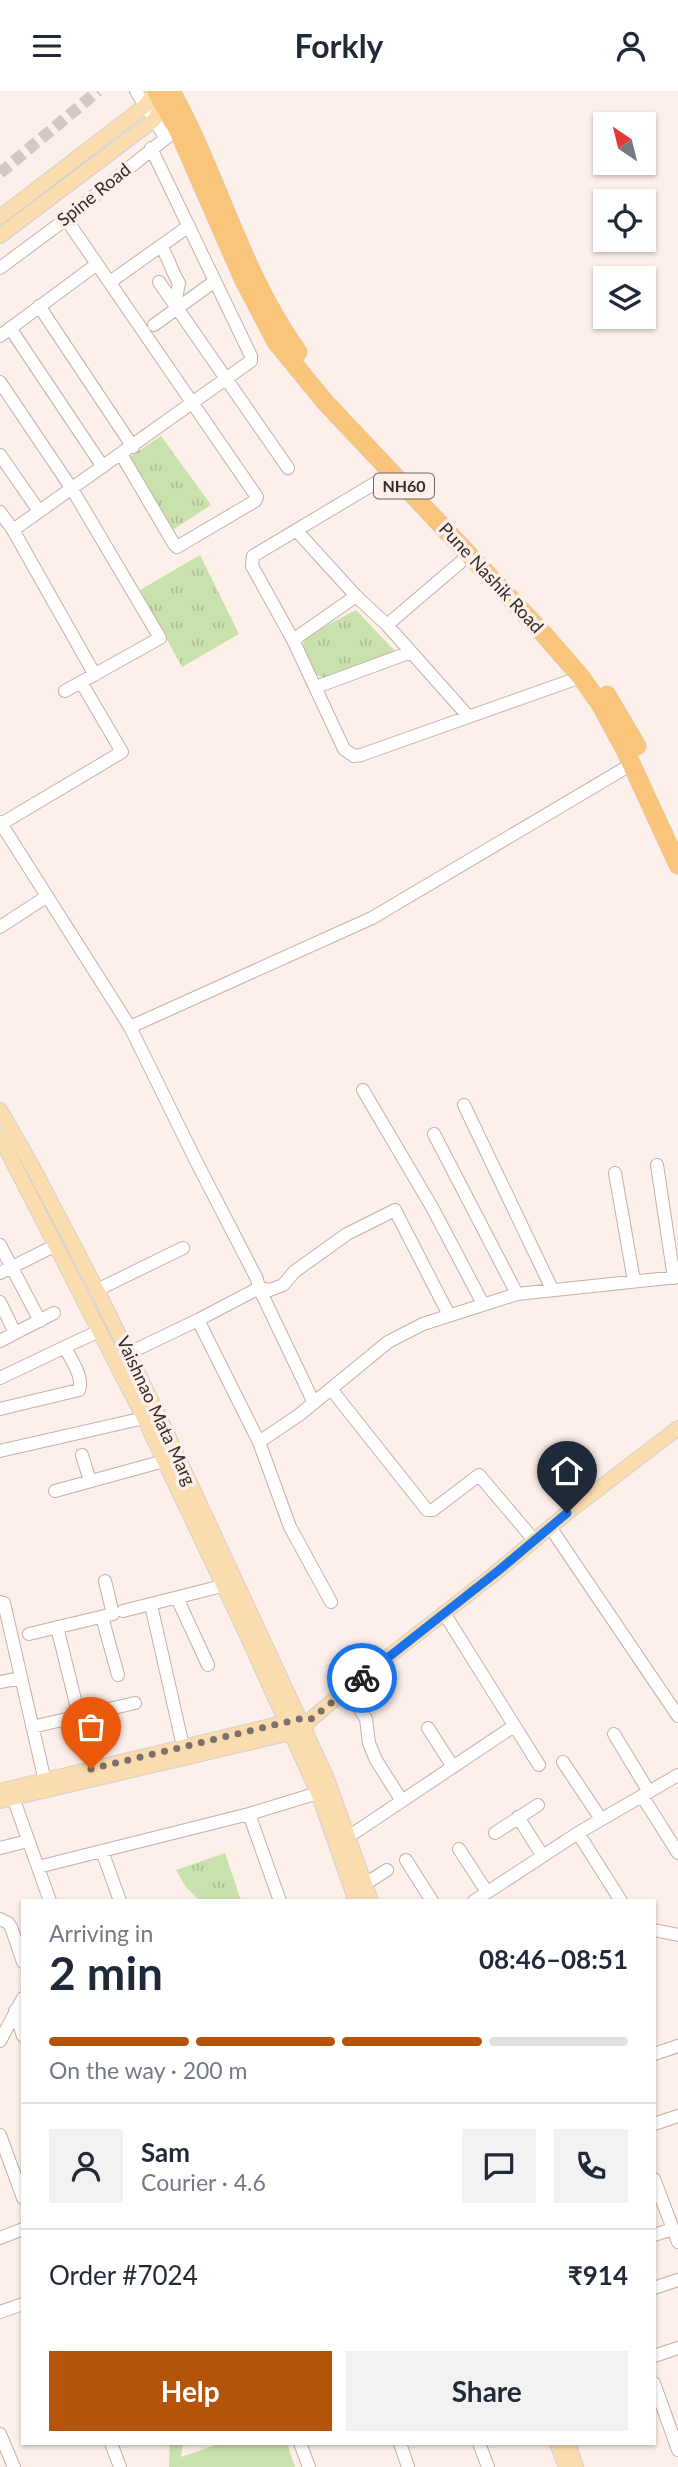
<!DOCTYPE html>
<meta charset="utf-8">
<style>
:root{--surface:#fff;--page:#f2f2f3;--text:#1f2937;--muted:#747a83;--line:#e0e1e3;--accent:#b45309}
body{margin:0;font-family:Lato,sans-serif;background:var(--page);color:var(--text);height:100vh;display:flex;flex-direction:column;font-size:26px;white-space:nowrap}
*{box-sizing:border-box;margin:0}
p{font-size:23px;color:var(--muted)}
.icon{flex:none;width:38px;height:38px;fill:none;stroke:currentColor;stroke-width:2;stroke-linecap:round;stroke-linejoin:round}
.map{position:relative;flex:1;overflow:hidden}
.details{position:absolute;left:21px;top:1808px;width:635px;height:546px;display:flex;flex-direction:column;background:var(--surface);border-radius:0px;box-shadow:0 2px 5px #0004}
.details>*{flex:none}
.needle{width:46px;rotate:325deg}
.buttons{position:absolute;left:593px;top:21px;display:grid;gap:14px}
.buttons a{display:grid;place-items:center;width:63px;height:63px;border-radius:0px;background:var(--surface);box-shadow:0 2px 5px #0004;font-size:35px}
.pin{position:absolute;display:grid;place-items:center;width:60px;height:60px;color:#fff;margin:-72px -30px;border-radius:50% 50% 50% 0;rotate:-45deg;box-shadow:0 0 7px #0007}
.pin .icon{rotate:45deg}
.courier{position:absolute;display:grid;place-items:center;width:70px;height:70px;margin:-35px;border:5px solid #1a73e8;border-radius:50%;background:#fff;color:#222;box-shadow:0 2px 9px #0007}
.headline em{font-style:normal;font-weight:700}
.headline div{display:flex;flex-direction:column-reverse}
.headline{display:flex;align-items:center;justify-content:space-between;height:119px;padding:0 28px}
h1{font-size:46px;font-weight:700;line-height:52px}
.bar{display:grid;grid-template-columns:repeat(4,1fr);gap:10px 7px;align-content:center;height:84px;padding:0 28px}
.bar i{height:9px;border-radius:5px;background:var(--line)}
.bar .on{background:var(--accent)}
.bar p{grid-column:span 4}
.line{display:flex;align-items:center;gap:18px;padding:0 28px;border-top:2px solid var(--line)}
.line div{flex:1}
.round{display:grid;place-items:center;flex:none;width:74px;height:74px;border-radius:0px;background:var(--page)}
.action{display:flex;gap:14px;margin-top:auto;padding:14px 28px}
.action a{flex:1;height:80px;border-radius:0px;background:var(--accent);color:#fff;font-size:28px;font-weight:700;line-height:80px;text-align:center}
.action a+a{background:var(--page);color:var(--text)}
header{display:flex;justify-content:space-between;align-items:center;height:91px;padding:0 28px;background:var(--surface);font-size:32px;font-weight:700}
.map>svg:first-child{display:block}
.grass{fill:url(#grass-tufts)}
.garden{fill:#c9e1ad}
.lines{fill:none;stroke-linecap:round;stroke-linejoin:round}
.minor-tunnel{stroke:#d5c8c2;stroke-width:12;stroke-dasharray:12 6;stroke-linecap:butt}
.minor-casing{stroke:#c6b0a6;stroke-width:14}
.major-casing{stroke:#d3d1d0;stroke-width:16}
.highway-casing{stroke:#d3d1d0;stroke-width:19}
.minor{stroke:#fff;stroke-width:12}
.major{stroke:#fbdcaf;stroke-width:14}
.highway{stroke:#f9c57a;stroke-width:18}
.done{stroke:#7b706c;stroke-width:7;stroke-dasharray:0 12.6}
.route{stroke:#1a73e8;stroke-width:9}
.labels{text-anchor:middle;stroke-width:7;stroke-linejoin:round;paint-order:stroke}
.shield{fill:#fdefe9;stroke:#716662;stroke-width:2}
.shield-label{font-size:16px;font-weight:bold;fill:#352c28}
.street-label{font-size:18px;fill:#352c28;stroke:#fdefe9}
</style>
<header><svg class="icon" aria-label="menu" viewBox="0 0 24 24"><path d="M4 6h16M4 12h16M4 18h16"/></svg>Forkly<svg class="icon" aria-label="person" viewBox="0 0 24 24"><circle cx="12" cy="8" r="4"/><path d="M4 21q1-7 8-7t8 7"/></svg></header>
<div class="map">
<svg width="678" height="2376" viewBox="0 0 678 2376">
<defs>
<pattern id="grass-tufts" width="24" height="20" patternUnits="userSpaceOnUse" patternTransform="scale(1.75)"><rect width="24" height="20" fill="#c9e1ad"/><path d="M3 7l-1-3M5 7V3M7 7l1-3M15 17l-1-3M17 17v-4M19 17l1-3" fill="none" stroke="#adc195"/></pattern>
</defs>
<rect width="100%" height="100%" fill="#fdefe9"/>
<!-- grass -->
<path class="grass" d="M161 345 211 414 171 440 128 367Z
M200 464 239 543 182 576 140 499Z
M356 519 394 559 392 563 324 587C310 582 299 559 305 546Z
M225 1762 241 1809H199L185 1795 176 1779Z"/>
<!-- garden -->
<path class="garden" d="M170 2352H183L181 2366 221 2352H287L295 2376H169Z"/>
<g class="lines">
<!-- minor-tunnel -->
<path class="minor-tunnel" d="M0 82 98 0"/>
<defs>
<path id="minor" d="M136 0 165 46
M66 128 257 406 255 410 177 456 174 453 121 363
M161 155C169 168 171 179 179 192L176 207 181 213
M0 177 66 128 182 34
M110 191 189 135
M159 191 288 377
M39 215 133 356
M154 234 215 190
M10 237 103 376
M0 245 97 173
M0 291 72 398 160 547 65 600
M0 364 39 420
M392 382 253 465 252 475 293 549 344 658 354 665 361 664 581 586
M0 421 13 439 251 270V265L151 57
M13 439 95 584
M296 439 356 505 387 534 468 625
M387 534 469 464
M293 549 356 505
M316 596 411 561
M0 731 130 936 197 1072 257 1188 259 1197 198 1229
M1 733 122 661 81 591
M0 836 46 806
M130 936 372 827 632 673
M363 999 433 1118 483 1213
M464 1014 552 1198
M434 1043 517 1203
M657 1074 674 1187
M615 1082 634 1190
M0 1154 40 1230
M0 1182 56 1154
M259 1197 270 1199 283 1194 294 1181 347 1143 395 1119 449 1224
M259 1197 314 1312
M97 1199 183 1157
M0 1211 15 1242
M0 1250 54 1222
M129 1262 198 1229 259 1351 290 1436 331 1511
M0 1287 65 1256
M331 1298 427 1419H433L479 1384 534 1449
M0 1318 79 1299C84 1286 71 1269 65 1256L99 1240
M259 1351 299 1324 388 1251 423 1233 517 1203 678 1186
M0 1360 153 1325
M82 1364 90 1390
M55 1400 164 1370
M550 1436 678 1625
M177 1507 208 1574
M0 1511 4 1512 47 1699
M151 1514 185 1664
M123 1520 222 1495
M444 1522 539 1674
M102 1526 118 1584
M57 1536 79 1625
M29 1543 113 1523 105 1490
M0 1591 21 1587
M347 1598 366 1628 369 1652 376 1669 402 1710
M32 1636 135 1612
M428 1637 453 1676
M614 1643 649 1701
M563 1671 601 1728
M10 1698 50 1810
M642 1705 678 1762
M249 1723 280 1810
M518 1726 542 1764
M495 1742 538 1714
M578 1742 621 1810
M348 1746 514 1635
M0 1757 28 1750
M459 1758 487 1801
M102 1760 120 1810
M406 1769 432 1810
M38 1776 249 1723 318 1702
M365 1793 387 1779
M474 1810 578 1742 678 1684
M0 1828 8 1832 11 1836 23 1871
M654 1839 678 1844
M15 1920 23 1945
M0 1950 23 1907
M654 1963 678 1955
M654 2033 678 2025
M0 2044 23 2107
M654 2088 678 2151
M654 2144 673 2138
M0 2147 23 2138
M654 2197 678 2189
M0 2221 23 2213
M654 2265 678 2257
M654 2292 678 2359
M0 2343 14 2376
M111 2352 120 2376
M300 2352 309 2376
M400 2352 408 2376
M479 2352 488 2376"/>
<path id="major" d="M0 126 146 14 155 0
M0 145 154 29 167 5
M0 1019 31 1073 97 1199 158 1323 326 1685 371 1810
M0 1046 144 1327 245 1540 318 1702 356 1810
M304 1638 310 1629 347 1598 493 1484 567 1422 678 1337
M0 1700 295 1629
M0 1710 299 1640
M557 2352 566 2376
M568 2352 576 2376"/>
<path id="highway" d="M156 0 177 37 243 188 276 251 325 311 541 540 581 586 600 613 625 659 678 774
M171 0C218 84 241 182 298 261
M607 604 637 655"/>
</defs>
<!-- minor casing -->
<use href="#minor" class="minor-casing"/>
<!-- major casing -->
<use href="#major" class="major-casing"/>
<!-- highway casing -->
<use href="#highway" class="highway-casing"/>
<!-- minor -->
<use href="#minor" class="minor"/>
<!-- major -->
<use href="#major" class="major"/>
<!-- highway -->
<use href="#highway" class="highway"/>
</g>
<g class="lines">
<!-- done -->
<path class="done" d="M91 1678 299 1628 310 1629 362 1587"/>
<!-- route -->
<path class="route" d="M362 1587 498 1480 567 1422"/>
</g>
<g class="labels">
<!-- shield labels -->
<rect class="shield" x="374" y="382.5" width="60" height="25" rx="5"/>
<g class="shield-label">
<text x="404" y="401">NH60</text>
</g>
<!-- street labels -->
<g class="street-label">
<text transform="translate(94 104) rotate(-39)" y="6">Spine Road</text>
<text transform="translate(491 487) rotate(47)" y="6">Pune Nashik Road</text>
<text transform="translate(156 1320) rotate(65)" y="6">Vaishnao Mata Marg</text>
</g>
</g>
</svg>
<div class="buttons">
<a><svg class="needle" viewBox="-14 -14 28 28"><path d="M0-13l5 13h-10z" fill="#e53935"/><path d="M0 13l5-13h-10z" fill="#747a83"/></svg></a>
<a><svg class="icon" aria-label="locate" viewBox="0 0 24 24"><circle cx="12" cy="12" r="6"/><path d="M12 2v4M12 18v4M2 12h4M18 12h4"/></svg></a>
<a><svg class="icon" aria-label="layers" viewBox="0 0 24 24"><path d="M12 4l9 5-9 5-9-5zM3 14l9 5 9-5"/></svg></a>
</div>
<div class="pin" style="left:91px;top:1678px;background:#ea580c"><svg class="icon" aria-label="bag" viewBox="0 0 24 24"><path d="M5 8h14l-1 12H6zM9 8a3 3 0 0 1 6 0"/></svg></div>
<div class="pin" style="left:567px;top:1422px;background:#1f2937"><svg class="icon" aria-label="home" viewBox="0 0 24 24"><path d="M3 11l9-7 9 7M6 9v11h12V9"/></svg></div>
<div class="courier" style="left:362px;top:1587px"><svg class="icon" aria-label="bike" viewBox="0 0 24 24"><circle cx="6" cy="16" r="4"/><circle cx="18" cy="16" r="4"/><path d="M6 16l4-8h5l3 8M10 8l3 8H6M13 5h3"/></svg></div>
<section class="details">
<div class="headline"><div><h1>2 min</h1><p>Arriving in</p></div><em>08:46–08:51</em></div>
<div class="bar"><i class="on"></i><i class="on"></i><i class="on"></i><i></i><p>On the way · 200 m</p></div>
<div class="line" style="height:126px"><a class="round"><svg class="icon" aria-label="person" viewBox="0 0 24 24"><circle cx="12" cy="8" r="4"/><path d="M4 21q1-7 8-7t8 7"/></svg></a><div><b>Sam</b><p>Courier · 4.6</p></div><a class="round"><svg class="icon" aria-label="chat" viewBox="0 0 24 24"><path d="M4 5h16v11H9l-5 4z"/></svg></a><a class="round"><svg class="icon" aria-label="phone" viewBox="0 0 24 24"><path d="M5 4h4l2 5-3 2q2 4 5 5l2-3 5 2v4C11 20 4 13 5 4z"/></svg></a></div>
<div class="line" style="height:91px"><div>Order #7024</div><b>₹914</b></div>
<div class="action"><a>Help</a><a>Share</a></div>
</section>
</div>
